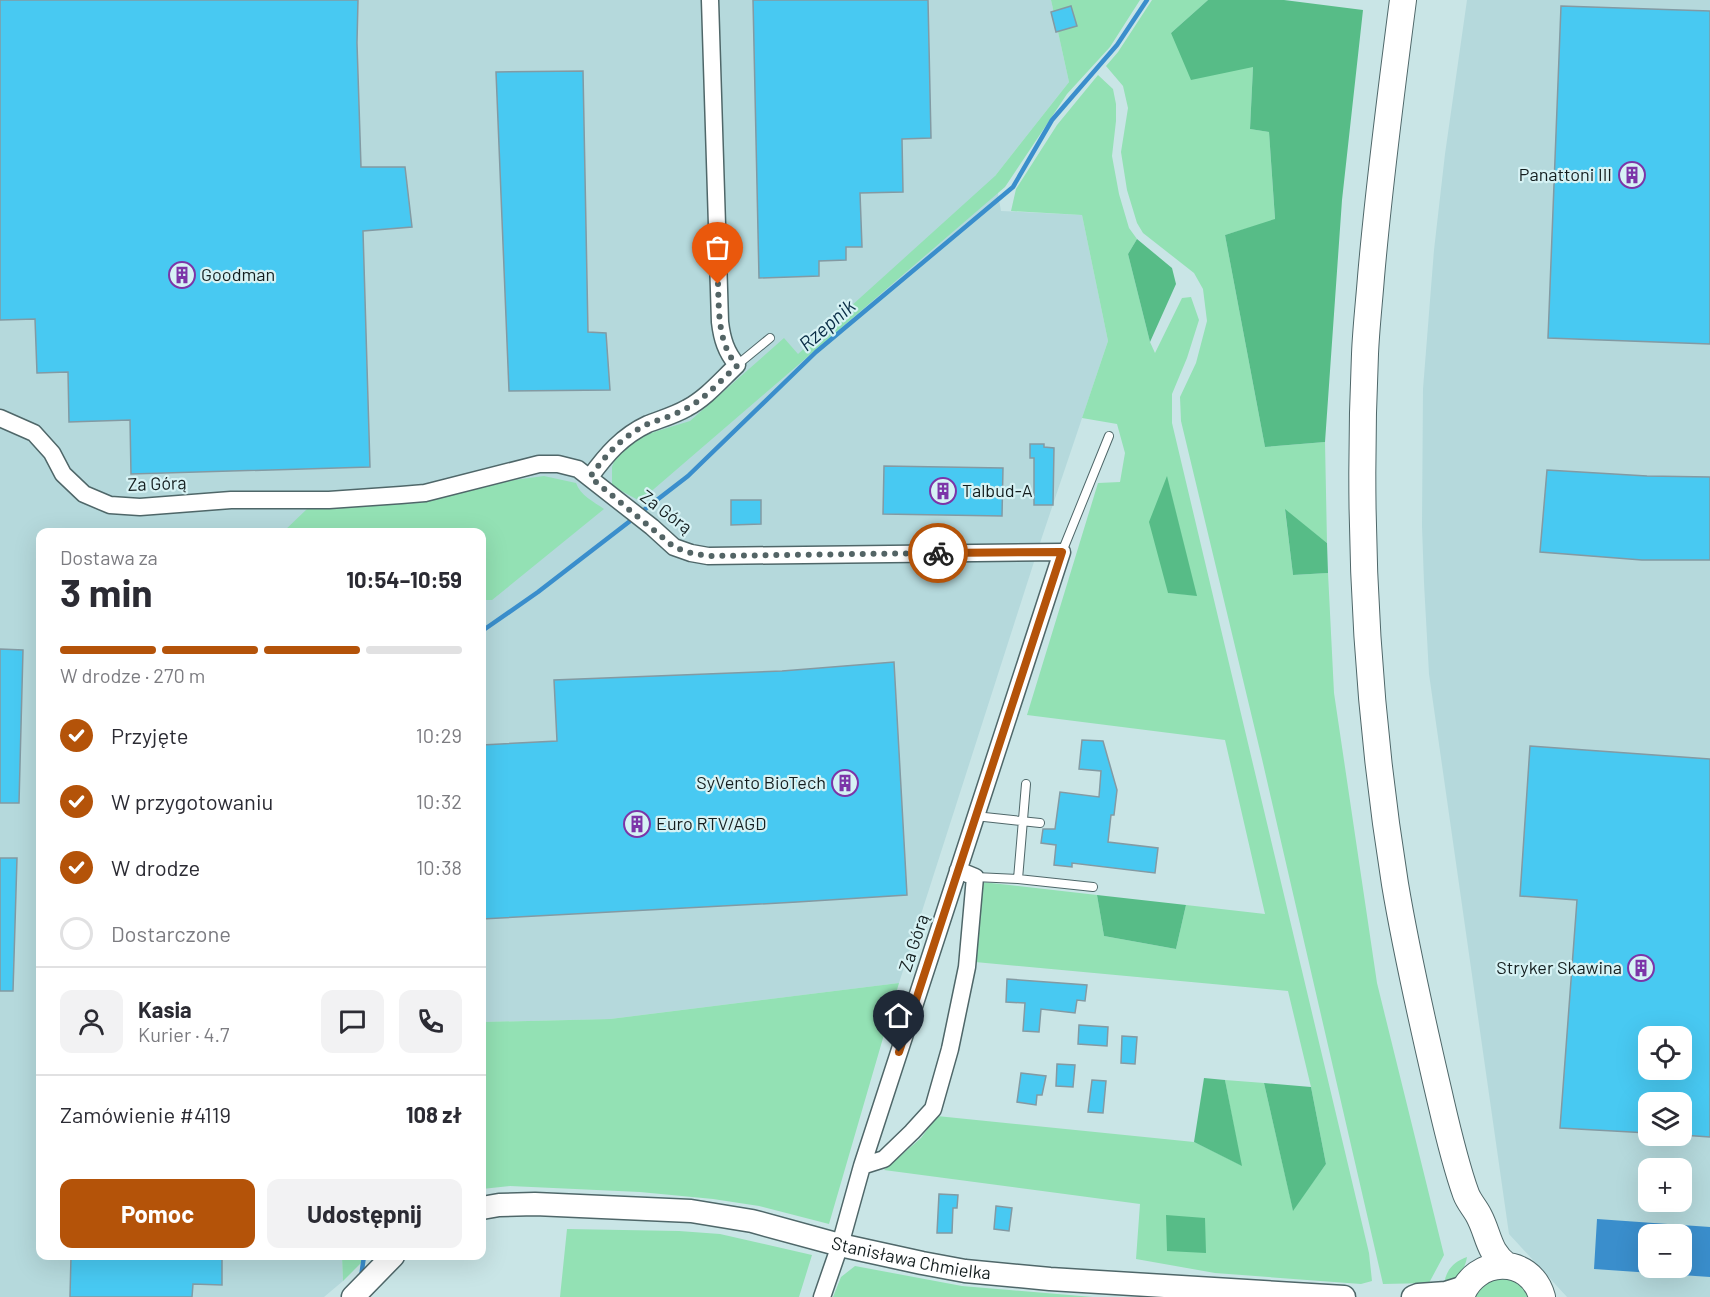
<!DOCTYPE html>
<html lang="pl">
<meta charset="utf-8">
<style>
:root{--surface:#fff;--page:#f2f2f3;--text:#2b2b33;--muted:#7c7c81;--line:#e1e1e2;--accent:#b45309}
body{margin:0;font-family:Barlow,sans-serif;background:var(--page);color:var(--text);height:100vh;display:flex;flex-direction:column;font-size:22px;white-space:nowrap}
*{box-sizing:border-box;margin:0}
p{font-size:20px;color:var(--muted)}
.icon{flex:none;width:33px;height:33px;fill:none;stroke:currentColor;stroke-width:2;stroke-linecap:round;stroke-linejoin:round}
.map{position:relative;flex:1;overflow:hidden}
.details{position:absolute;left:36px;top:528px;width:450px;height:732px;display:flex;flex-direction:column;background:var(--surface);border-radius:12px;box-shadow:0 6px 24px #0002}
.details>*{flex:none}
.controls{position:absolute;left:1638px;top:1026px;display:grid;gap:12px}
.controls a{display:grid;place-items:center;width:54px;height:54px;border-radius:12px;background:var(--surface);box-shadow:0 6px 24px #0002;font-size:30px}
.pin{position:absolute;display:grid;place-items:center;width:51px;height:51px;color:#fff;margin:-62px -26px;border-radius:50% 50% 50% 0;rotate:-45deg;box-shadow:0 0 6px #0007}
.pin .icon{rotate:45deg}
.courier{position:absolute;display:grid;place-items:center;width:60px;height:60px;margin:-30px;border:4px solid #b45309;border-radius:50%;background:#fff;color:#222;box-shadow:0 2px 8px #0007}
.head em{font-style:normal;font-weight:700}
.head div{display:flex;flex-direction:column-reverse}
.head{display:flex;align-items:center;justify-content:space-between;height:102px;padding:0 24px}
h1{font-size:39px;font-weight:700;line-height:45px}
.bar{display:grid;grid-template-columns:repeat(4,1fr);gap:9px 6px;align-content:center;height:72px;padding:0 24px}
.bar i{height:8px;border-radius:4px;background:var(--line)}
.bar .current{background:var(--accent)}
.bar p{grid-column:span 4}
.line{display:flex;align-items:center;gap:15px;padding:0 24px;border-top:2px solid var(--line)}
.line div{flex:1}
.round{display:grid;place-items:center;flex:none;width:63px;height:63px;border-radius:12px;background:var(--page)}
ol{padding:0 24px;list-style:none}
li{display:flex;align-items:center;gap:18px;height:66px}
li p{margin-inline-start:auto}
li .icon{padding:6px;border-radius:50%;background:var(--accent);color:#fff;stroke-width:4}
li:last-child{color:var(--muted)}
li i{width:33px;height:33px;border:3px solid var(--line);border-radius:50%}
.primary-button{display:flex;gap:12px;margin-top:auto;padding:12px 24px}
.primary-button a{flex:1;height:69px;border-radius:12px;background:var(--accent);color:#fff;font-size:24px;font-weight:700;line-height:69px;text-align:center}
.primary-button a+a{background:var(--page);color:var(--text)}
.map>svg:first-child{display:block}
.built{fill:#b5d9dc;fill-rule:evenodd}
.green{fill:#93e1b4;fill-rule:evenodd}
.forest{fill:#57bc87}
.water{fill:#3a8ecc;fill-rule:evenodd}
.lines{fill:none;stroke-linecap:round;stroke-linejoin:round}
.stream{stroke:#3a8ecc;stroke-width:4.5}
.building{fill:#48c9f2;stroke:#839aa3;stroke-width:1.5;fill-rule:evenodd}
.lane-casing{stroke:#4f6769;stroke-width:10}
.street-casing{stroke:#4f6769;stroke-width:19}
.secondary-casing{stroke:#4f6769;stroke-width:25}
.primary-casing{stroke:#4f6769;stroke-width:28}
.lane{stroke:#fff;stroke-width:8}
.street{stroke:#fff;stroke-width:16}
.secondary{stroke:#fff;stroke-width:22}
.primary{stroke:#fff;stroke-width:26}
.done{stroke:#536465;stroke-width:6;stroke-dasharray:0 10.8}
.route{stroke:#b45309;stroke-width:8}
.labels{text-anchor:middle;stroke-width:4.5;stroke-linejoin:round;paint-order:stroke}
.poi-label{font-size:18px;fill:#141e1f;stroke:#d6f2f4;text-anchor:end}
.street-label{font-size:18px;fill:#141e1f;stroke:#d6f2f4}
.water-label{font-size:20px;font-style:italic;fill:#092d46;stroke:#d6f2f4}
</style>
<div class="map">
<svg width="1710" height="1297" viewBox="0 0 1710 1297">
<rect width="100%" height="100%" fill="#c9e5e6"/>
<!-- built -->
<path class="built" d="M0 0H1051L1069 82 995 176 1001 211 1082 215 1108 341 1042 537 899 983 610 1019 482 1022V532H40V1256H342L343 1281 324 1297H0Z
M1467 0H1710V1297H1567L1509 1234 1429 674 1424 583 1422 526 1423 389 1434 250 1445 154ZM1648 1036H1682V1070H1648ZM1648 1102H1682V1136H1648ZM1648 1168H1682V1202H1648ZM1648 1234H1682V1268H1648Z"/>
<!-- green -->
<path class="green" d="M1051 0H1140L1110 47 1067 94 1005 187 640 501 612 486V467L616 456 636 440 654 432 690 421 784 338 798 354 995 176 1069 82Z
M1152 0H1208L1171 33 1253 67 1250 129 1269 132 1275 220 1225 235 1265 447 1325 442 1327 543 1285 510 1293 575 1328 573 1334 693 1377 983 1444 1255 1429 1283 1383 1284 1262 759 1181 421 1180 397 1196 363 1207 321 1203 289 1194 273 1143 233 1137 223 1127 190 1121 152 1128 108 1123 86 1106 66 1118 52Z
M1098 75 1113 89 1116 104V121L1112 156 1119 194 1129 228 1137 239 1128 254 1150 342 1155 353 1182 298 1191 297 1199 320 1187 358 1172 394V423L1369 1253 1372 1281 1361 1284 1215 1273 1136 1259 1140 1204 884 1170 921 1138 937 1116 1194 1142 1241 1165 1225 1080 1264 1083 1293 1210 1326 1164 1311 1087 1288 991 975 962 982 882 1097 895 1104 936 1176 949 1186 905 1265 914 1225 740 1027 715 1098 483 1120 482 1125 453 1117 424 1082 418 1108 341 1082 215 1011 211 1016 189 1057 125ZM1167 478 1196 595 1168 593Z
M544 476 576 483C580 495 594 502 604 509L492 600H482V532H283L307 509 419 503 514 480Z
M899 983 829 1224 759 1206 713 1199 640 1192 510 1186 482 1189V1022L610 1019Z
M567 1229 679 1231 720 1234 812 1255 799 1297H560Z
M342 1256H368L343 1281Z
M1467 1257C1465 1271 1456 1280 1444 1286 1445 1271 1453 1262 1467 1257Z
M855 1266 962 1286 1093 1297H833L841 1277Z
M1493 1278C1510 1279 1522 1280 1529 1297H1473L1478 1289Z"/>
<!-- forest -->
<path class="forest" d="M1208 0H1284L1363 10 1342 200 1325 442 1265 447 1225 235 1275 219 1269 132 1250 129 1253 67 1191 80 1171 33Z
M1137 239 1172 268 1176 284 1150 342 1128 254Z
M1167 476 1197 596 1168 593 1149 522Z
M1285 509 1327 543 1328 573 1293 575Z
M1097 895 1186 905 1176 949 1104 936Z
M1204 1078 1225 1080 1242 1166 1194 1142Z
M1264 1083 1311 1087 1326 1164 1293 1211Z
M1166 1215 1205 1218 1206 1253 1167 1251Z"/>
<!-- water -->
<path class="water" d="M1597 1219 1710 1227V1277L1594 1269ZM1648 1234H1682V1268H1648Z"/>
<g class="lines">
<!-- stream -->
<path class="stream" d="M640 513 688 476 816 352 1013 187 1052 120 1117 45 1147 0
M482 631 538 592 634 518
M361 1277 364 1256"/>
</g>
<!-- building -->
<path class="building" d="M0 0H358L357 43 361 167H405L412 227 363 231 370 467 131 474 130 420 69 422 68 372 37 373 35 319 0 320Z
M753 0H928L931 138 902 139 903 192 860 193 862 247H846V260L819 261V276L759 278Z
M1071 6 1077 26 1056 32 1051 12Z
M1561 6 1710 11V344L1548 338Z
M583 71 588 332 606 333 610 390 509 391 496 72Z
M1030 444H1044V447L1054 448 1053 505H1034V458H1030Z
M884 466 1003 468 1002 516 883 514Z
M1547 470 1647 476 1710 477V560H1642L1540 552Z
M731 500H761V524L731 525Z
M0 649 23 650 19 803H0Z
M894 662 907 895 797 902 482 919V745L557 741 554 680 782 671Z
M1082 740 1103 741 1117 790 1114 815H1111L1108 842 1158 848 1155 873 1072 863V867L1054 865 1056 845 1041 843 1043 829H1055L1060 792 1099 797 1101 771 1079 769Z
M1530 746 1710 759V1137L1682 1135V1102H1648V1133L1560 1128 1577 900 1520 896ZM1648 1036H1682V1070H1648Z
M0 858H17L13 991H0Z
M1007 979 1087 985 1085 1001 1077 1000 1075 1013 1041 1009 1039 1032 1023 1031 1025 1003 1006 1002Z
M1079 1025 1108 1027 1107 1046 1078 1044Z
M1122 1036 1137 1037 1135 1064 1121 1063Z
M1057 1064 1075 1065 1073 1087 1056 1086Z
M1021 1073 1046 1076 1042 1095H1037L1036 1105 1017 1102Z
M1092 1080 1106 1081 1103 1113 1088 1112Z
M939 1194 958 1195 957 1208H953L952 1233H937Z
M996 1206 1012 1208 1009 1231 994 1229Z
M71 1256H222V1285L193 1284 192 1297H70Z"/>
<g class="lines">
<defs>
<path id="lane" d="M737 365 770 338
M1062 552 1109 436
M1026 784 1018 879 1093 887
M975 816 1040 823
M975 877 1018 879"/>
<path id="street" d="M0 418 34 433 52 453 63 474 84 494 110 505 140 507 231 500H329L401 495 425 493 539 464H558L578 469 652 527 674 547 691 553 708 556 1062 552 862 1166 840 1245 822 1297
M590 477C606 455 622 436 648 424 661 419 675 415 687 408 706 398 721 380 737 365 726 352 722 339 720 322L710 0
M862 1166 884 1159 912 1132 933 1109 950 1049 967 967 975 877 958 870"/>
<g id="secondary">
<path id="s1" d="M482 1208 499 1205 535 1204 691 1211 752 1221 840 1245 922 1263 965 1271 1050 1279 1344 1297"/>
<path d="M353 1297 393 1256"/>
<path d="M1413 1297 1418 1295 1446 1293 1465 1287"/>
</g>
<path id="primary" d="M1403 0C1391 92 1379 184 1371 277 1369 303 1366 329 1365 354 1357 531 1367 709 1395 884 1406 950 1421 1016 1436 1081 1445 1119 1453 1158 1466 1194 1469 1202 1475 1208 1479 1216 1489 1235 1488 1252 1507 1266
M1461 1297C1474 1257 1530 1254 1542 1297"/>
</defs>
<!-- lane casing -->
<use href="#lane" class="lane-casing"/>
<!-- street casing -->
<use href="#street" class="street-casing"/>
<!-- secondary casing -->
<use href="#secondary" class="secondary-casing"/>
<!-- primary casing -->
<use href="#primary" class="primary-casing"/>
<!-- lane -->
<use href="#lane" class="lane"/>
<!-- street -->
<use href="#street" class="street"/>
<!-- secondary -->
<use href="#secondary" class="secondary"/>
<!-- primary -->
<use href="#primary" class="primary"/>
</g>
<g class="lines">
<!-- done -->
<path class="done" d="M718 284C719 313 718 343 737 366 721 380 706 398 687 408 675 415 661 419 648 424 622 436 606 455 590 477L674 547 691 553 708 556 938 553"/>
<!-- route -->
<path class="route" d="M899 1052 1062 552 938 553"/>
</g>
<!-- icons -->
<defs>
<symbol id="building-ring" viewBox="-11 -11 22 22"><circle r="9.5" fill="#d6f2f4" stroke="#7c35a8" stroke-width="1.5"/><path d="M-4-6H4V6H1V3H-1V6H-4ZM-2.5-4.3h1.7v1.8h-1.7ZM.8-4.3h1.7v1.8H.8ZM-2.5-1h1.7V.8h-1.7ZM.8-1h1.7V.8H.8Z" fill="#7c35a8"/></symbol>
</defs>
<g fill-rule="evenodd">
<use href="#building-ring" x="1617" y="160" width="30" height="30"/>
<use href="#building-ring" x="167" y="260" width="30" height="30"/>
<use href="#building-ring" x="928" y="476" width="30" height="30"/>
<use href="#building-ring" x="830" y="768" width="30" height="30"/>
<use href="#building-ring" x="622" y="809" width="30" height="30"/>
<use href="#building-ring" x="1626" y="953" width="30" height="30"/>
</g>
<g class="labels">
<!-- poi labels -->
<g class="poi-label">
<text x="1612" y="181">Panattoni III</text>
<text x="201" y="281" text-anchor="start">Goodman</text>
<text x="962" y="497" text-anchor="start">Talbud-A</text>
<text x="826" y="789">SyVento BioTech</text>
<text x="656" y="830" text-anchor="start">Euro RTV/AGD</text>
<text x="1622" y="974">Stryker Skawina</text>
</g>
<!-- street labels -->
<g class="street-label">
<text transform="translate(157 484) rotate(-2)" y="6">Za Górą</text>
<text transform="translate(666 512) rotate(37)" y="6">Za Górą</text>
<text transform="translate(914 943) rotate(-72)" y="6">Za Górą</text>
<text dy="6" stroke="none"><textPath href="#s1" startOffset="435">Stanisława Chmielka</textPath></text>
</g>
<!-- water labels -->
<g class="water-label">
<text transform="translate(827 325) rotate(-41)" y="7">Rzepnik</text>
</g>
</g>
</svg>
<div class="controls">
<a><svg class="icon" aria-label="locate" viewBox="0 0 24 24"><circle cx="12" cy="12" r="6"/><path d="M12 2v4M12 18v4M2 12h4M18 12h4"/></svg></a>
<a><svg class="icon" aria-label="layers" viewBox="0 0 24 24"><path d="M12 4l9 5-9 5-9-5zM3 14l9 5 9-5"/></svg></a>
<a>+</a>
<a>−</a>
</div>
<div class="pin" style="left:718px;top:284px;background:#ea580c"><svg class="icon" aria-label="bag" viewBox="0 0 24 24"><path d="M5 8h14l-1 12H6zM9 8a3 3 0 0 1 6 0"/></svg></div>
<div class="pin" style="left:899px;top:1052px;background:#1f2937"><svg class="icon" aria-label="home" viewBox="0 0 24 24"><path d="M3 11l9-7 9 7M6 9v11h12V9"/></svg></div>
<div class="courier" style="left:938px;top:553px"><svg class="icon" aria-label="bike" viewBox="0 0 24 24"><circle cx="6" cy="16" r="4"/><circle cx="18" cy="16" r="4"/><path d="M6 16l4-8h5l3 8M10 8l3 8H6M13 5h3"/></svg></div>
<section class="details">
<div class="head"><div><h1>3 min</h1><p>Dostawa za</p></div><em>10:54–10:59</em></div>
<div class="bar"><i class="current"></i><i class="current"></i><i class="current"></i><i></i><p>W drodze · 270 m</p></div>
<ol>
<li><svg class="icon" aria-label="check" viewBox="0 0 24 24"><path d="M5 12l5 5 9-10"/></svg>Przyjęte<p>10:29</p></li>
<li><svg class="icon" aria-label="check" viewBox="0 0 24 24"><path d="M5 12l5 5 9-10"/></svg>W przygotowaniu<p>10:32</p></li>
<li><svg class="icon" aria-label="check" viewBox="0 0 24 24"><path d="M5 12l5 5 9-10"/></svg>W drodze<p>10:38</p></li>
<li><i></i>Dostarczone</li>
</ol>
<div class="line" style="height:108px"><a class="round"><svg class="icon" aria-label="person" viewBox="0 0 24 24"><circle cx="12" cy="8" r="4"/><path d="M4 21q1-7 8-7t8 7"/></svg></a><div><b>Kasia</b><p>Kurier · 4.7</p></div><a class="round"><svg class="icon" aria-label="chat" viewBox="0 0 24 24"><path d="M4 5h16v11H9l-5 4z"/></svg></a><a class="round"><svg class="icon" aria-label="phone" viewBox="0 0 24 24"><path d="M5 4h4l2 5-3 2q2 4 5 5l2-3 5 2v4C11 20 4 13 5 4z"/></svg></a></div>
<div class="line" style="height:78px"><div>Zamówienie #4119</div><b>108 zł</b></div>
<div class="primary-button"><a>Pomoc</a><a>Udostępnij</a></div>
</section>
</div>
